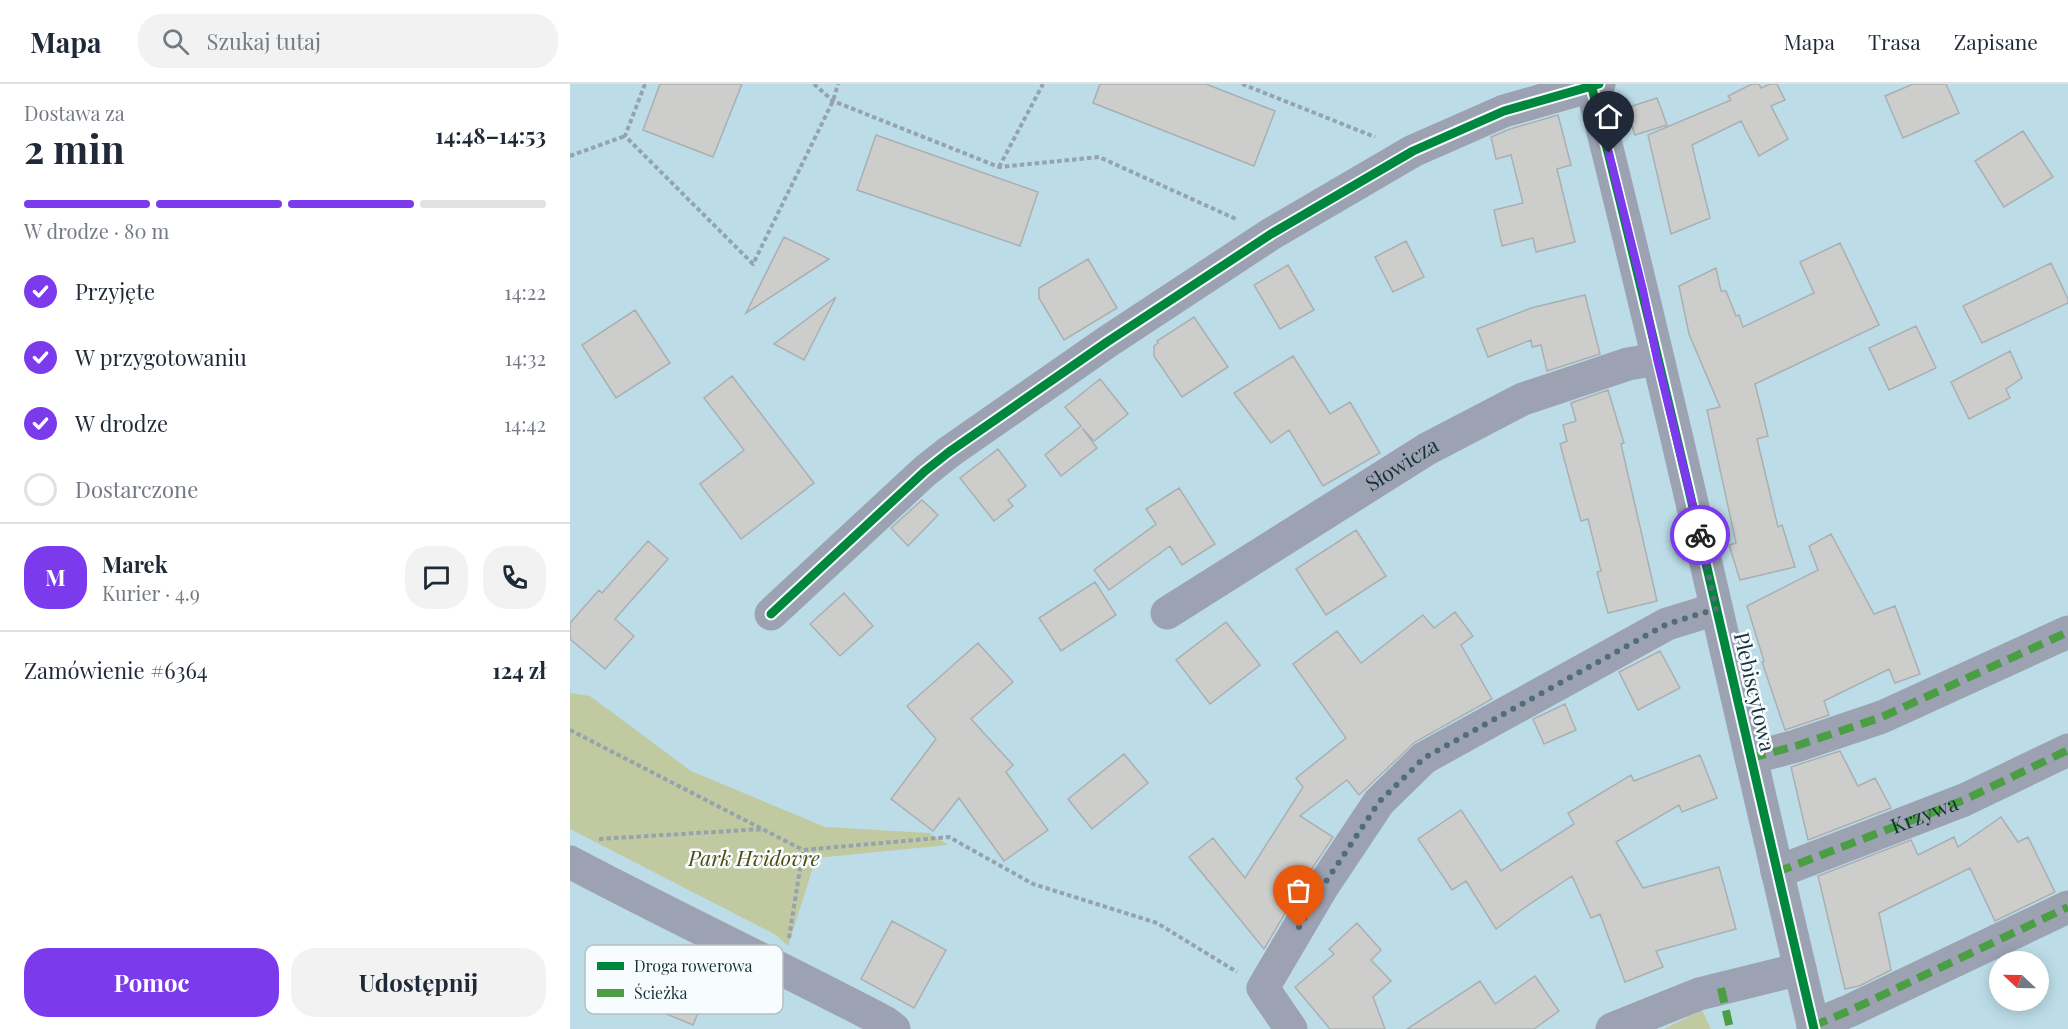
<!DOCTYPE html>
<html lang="pl">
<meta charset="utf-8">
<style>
:root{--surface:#fff;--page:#f2f2f3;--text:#1f2937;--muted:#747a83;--line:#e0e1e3;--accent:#7c3aed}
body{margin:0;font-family:"Playfair Display",serif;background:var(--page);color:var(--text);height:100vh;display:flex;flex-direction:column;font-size:22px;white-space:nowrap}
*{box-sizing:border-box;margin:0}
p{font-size:20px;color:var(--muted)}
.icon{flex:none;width:33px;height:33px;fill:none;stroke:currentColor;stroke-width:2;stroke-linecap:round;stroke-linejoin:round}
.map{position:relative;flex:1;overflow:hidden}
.drawer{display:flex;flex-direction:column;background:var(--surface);width:570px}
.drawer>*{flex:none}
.needle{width:39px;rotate:292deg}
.tools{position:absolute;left:1419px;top:867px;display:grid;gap:12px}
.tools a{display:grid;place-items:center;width:60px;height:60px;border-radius:50%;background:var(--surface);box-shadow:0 3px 15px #0003;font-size:30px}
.pin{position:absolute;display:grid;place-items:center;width:51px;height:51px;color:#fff;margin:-62px -26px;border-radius:50% 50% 50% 0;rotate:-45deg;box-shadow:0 0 6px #0007}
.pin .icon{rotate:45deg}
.courier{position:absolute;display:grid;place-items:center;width:60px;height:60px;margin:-30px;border:4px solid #7c3aed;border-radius:50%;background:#fff;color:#222;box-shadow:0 2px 8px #0007}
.overview em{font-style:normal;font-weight:700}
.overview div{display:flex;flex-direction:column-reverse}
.overview{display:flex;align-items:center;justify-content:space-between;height:102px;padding:0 24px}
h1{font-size:39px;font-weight:700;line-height:45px}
.bar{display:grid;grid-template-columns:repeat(4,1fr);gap:9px 6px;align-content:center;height:72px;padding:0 24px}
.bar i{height:8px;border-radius:4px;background:var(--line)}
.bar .on{background:var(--accent)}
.bar p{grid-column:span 4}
.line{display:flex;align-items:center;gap:15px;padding:0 24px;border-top:2px solid var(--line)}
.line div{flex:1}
.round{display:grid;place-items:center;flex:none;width:63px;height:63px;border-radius:24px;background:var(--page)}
ol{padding:0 24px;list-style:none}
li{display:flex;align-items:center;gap:18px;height:66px}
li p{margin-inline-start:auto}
li .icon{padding:6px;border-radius:50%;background:var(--accent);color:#fff;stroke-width:4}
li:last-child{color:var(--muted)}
li i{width:33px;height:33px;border:3px solid var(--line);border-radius:50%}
.primary-button{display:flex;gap:12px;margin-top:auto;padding:12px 24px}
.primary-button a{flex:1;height:69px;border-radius:24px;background:var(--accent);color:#fff;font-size:24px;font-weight:700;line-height:69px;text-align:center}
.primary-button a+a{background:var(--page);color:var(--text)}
header{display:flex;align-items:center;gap:36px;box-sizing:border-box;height:84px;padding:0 30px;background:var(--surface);border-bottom:2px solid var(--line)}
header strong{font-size:28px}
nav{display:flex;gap:33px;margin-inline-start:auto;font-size:21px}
.search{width:420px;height:54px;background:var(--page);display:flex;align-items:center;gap:15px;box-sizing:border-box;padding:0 21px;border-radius:24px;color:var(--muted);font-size:22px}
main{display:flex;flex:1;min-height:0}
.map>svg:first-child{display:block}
.green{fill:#c1c9a1}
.building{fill:#cdcdcc;stroke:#aaafb1;stroke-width:1.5}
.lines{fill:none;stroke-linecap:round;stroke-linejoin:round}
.path{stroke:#95a3af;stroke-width:4;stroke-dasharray:4.5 3;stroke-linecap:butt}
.minor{stroke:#9ca2b2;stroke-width:33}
.quiet{stroke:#4b9e44;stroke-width:8;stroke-dasharray:15 8;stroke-linecap:butt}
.cycleway-casing{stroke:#f7fdff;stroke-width:13}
.cycleway{stroke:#00873e;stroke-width:9}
.done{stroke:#516d76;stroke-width:6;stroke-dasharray:0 10.8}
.route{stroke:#7c3aed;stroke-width:8}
.labels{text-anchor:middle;stroke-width:5;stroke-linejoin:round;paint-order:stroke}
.street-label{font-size:21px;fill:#183038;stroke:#f7fdff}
.park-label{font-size:21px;font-style:italic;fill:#52490b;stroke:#f7fdff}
.key{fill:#f7fdff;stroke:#b4c0c3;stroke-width:1.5}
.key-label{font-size:16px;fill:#183038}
</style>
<header>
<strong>Mapa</strong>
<div class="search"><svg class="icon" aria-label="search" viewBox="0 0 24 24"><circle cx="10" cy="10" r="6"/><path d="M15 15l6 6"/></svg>Szukaj tutaj</div>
<nav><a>Mapa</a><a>Trasa</a><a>Zapisane</a></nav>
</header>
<main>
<section class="drawer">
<div class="overview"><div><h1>2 min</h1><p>Dostawa za</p></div><em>14:48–14:53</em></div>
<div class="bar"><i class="on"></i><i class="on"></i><i class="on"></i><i></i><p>W drodze · 80 m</p></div>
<ol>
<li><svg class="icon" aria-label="check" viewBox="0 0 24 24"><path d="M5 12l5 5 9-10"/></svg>Przyjęte<p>14:22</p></li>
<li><svg class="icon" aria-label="check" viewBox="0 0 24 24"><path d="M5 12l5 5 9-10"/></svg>W przygotowaniu<p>14:32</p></li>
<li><svg class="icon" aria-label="check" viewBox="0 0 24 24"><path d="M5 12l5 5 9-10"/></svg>W drodze<p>14:42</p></li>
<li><i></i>Dostarczone</li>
</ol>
<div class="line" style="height:108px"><b class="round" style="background:var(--accent);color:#fff">M</b><div><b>Marek</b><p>Kurier · 4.9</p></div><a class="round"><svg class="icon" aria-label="chat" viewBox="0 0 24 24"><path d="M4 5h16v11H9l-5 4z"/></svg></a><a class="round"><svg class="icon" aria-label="phone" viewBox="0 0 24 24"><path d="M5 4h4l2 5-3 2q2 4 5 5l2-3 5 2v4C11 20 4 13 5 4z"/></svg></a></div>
<div class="line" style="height:78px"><div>Zamówienie #6364</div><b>124 zł</b></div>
<div class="primary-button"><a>Pomoc</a><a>Udostępnij</a></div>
</section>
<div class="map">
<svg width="1498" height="945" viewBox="0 0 1498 945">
<rect width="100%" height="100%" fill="#bcdde8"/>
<!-- green -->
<path class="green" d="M0 609 20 612 121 687 255 743 359 749 378 761 246 774 218 862 206 851 0 745Z
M1132 926 1141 945H1094Z"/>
<!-- building -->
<path class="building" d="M90 0H172L143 73 73 46Z
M530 0H636L705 27 684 82 523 19Z
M1182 0H1189L1191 4 1200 0H1207L1215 16 1201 22 1218 55 1189 72 1171 37 1122 61 1140 134 1101 150 1078 51 1161 16 1158 12Z
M1343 0H1376L1389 29 1333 54 1315 12Z
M1087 14 1097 41 1065 51 1056 24Z
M988 31 1001 81 987 85 1005 158 966 168 963 154 932 162 924 126 953 119 941 71 926 75 921 53 940 45Z
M1453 47 1483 93 1434 123 1405 77Z
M306 51 468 108 450 162 287 106Z
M214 153 259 175 176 229Z
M836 157 854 193 823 208 805 173Z
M1270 159 1309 241 1185 300 1198 352 1187 355 1208 443 1212 441 1225 483 1170 496 1159 461 1166 459 1137 326 1150 323 1119 250 1109 202 1146 184 1151 207H1156L1166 232 1169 231 1173 243 1244 209 1230 178Z
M518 175 547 224 494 256 469 214V204Z
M1481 179 1498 215V219L1412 259 1393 222Z
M718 181 744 226 710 245 684 201Z
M1015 211 1030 270 977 287 971 261 962 263 961 256 918 273 907 245 961 224Z
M266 213 234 276 204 260Z
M65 226 100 279 46 314 12 261Z
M624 233 658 283 612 313 584 272V262L588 259 587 257Z
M1346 242 1366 284 1319 306 1299 264Z
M1440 267 1452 294 1436 305 1440 314 1399 335 1381 298Z
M723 272 760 330 780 318 810 369 753 402 719 346 701 359 664 309Z
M162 292 244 399 171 455 130 400 174 366 134 314Z
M530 295 558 330 524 357 512 344 527 364 491 392 475 371 511 342 495 323Z
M1038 306 1054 359 1051 360 1087 517 1038 529 1027 488 1031 487 1018 435 1011 437 990 360 997 357 993 341 1006 337 1001 319Z
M428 365 456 402 438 416 443 422 424 437 390 394Z
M609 404 645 460 612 481 600 462 539 506 524 486 586 440 576 425Z
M352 416 368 431 338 462 321 444Z
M786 446 816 492 756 531 726 485Z
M1261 450 1304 530 1325 522 1350 590 1325 599 1319 585 1254 617 1259 631 1215 646 1192 578 1194 577 1177 522 1248 486 1239 462Z
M78 457 98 475 45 535 64 552 35 585 0 555V539L29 506 32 509Z
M525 498 546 531 491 567 469 534Z
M274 509 303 542 270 572 240 540Z
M885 528 903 552 891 561 922 615 845 658 789 711 777 696 730 732 763 753 737 792 694 865 619 773 643 754 675 794 733 703 726 694 776 654 723 580 767 547 791 579 853 531 864 544Z
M656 538 690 581 640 620 606 576Z
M408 559 443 598 401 635 443 681 436 688 478 746 434 777 389 714 363 747 321 715 366 655 337 622Z
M1090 567 1110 604 1068 626 1049 588Z
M995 620 1006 646 974 660 963 635Z
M1270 667 1288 702 1305 694 1321 724 1238 756 1221 683Z
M554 670 578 699 522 745 498 715Z
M1130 671 1147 714 1112 728 1109 721 1046 758 1073 804 1149 783 1166 845 1086 867 1093 883 1055 898 1030 830 1021 834 1002 792 954 824 926 845 896 797 882 806 848 755 891 726 931 787 1004 740 998 729 1061 691 1064 697Z
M1431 733 1448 758 1458 753 1485 808 1425 837 1400 784 1309 829 1321 886 1289 902 1275 905 1248 792 1341 756 1348 771 1384 753 1388 763Z
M322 837 376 866 344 924 291 895Z
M787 839 811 866 801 876 821 897 803 913 815 945H760L725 903 764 870 759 865Z
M58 868 139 902 123 941 41 907Z
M965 892 989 927 964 945H837L910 897 925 920Z"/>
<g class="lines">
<!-- path -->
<path class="path" d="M75 0 55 52 183 180 263 17 268 0
M244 0 263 17 429 83 529 73 666 135
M672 0 805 53
M0 72 55 52
M429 83 473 0
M0 646 233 766
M29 755 193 745
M219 854 233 766 379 753 463 800 587 839 667 888"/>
<!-- minor -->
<g class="minor">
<path d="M1021 0C1100 314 1170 630 1244 945"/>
<path id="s1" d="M597 529 857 365 953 315 1058 280 1087 275"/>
<path d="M201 530 355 387 379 368 537 258 701 150 843 67 934 27 1029 0"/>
<path d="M1181 674 1226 662 1312 633 1498 548"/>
<path d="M0 778C104 833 210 883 315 938L324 945"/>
<path id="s2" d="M1207 788 1394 716 1498 666"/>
<path d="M1243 942 1281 926 1498 823"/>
<path d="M721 945 693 904 753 802 809 718 854 674 1097 540 1146 525"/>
<path d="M1042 945 1129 910 1230 885"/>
</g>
<!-- quiet -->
<path class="quiet" d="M1181 674 1226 662 1312 633 1498 548
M1207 788 1394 716 1498 666
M1151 904 1160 945
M1243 942 1281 926 1498 823"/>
<defs>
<path id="cycleway" d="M1021 0C1100 314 1170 630 1244 945
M201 530 355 387 379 368 537 258 701 150 843 67 934 27 1029 0"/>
</defs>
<!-- cycleway casing -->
<use href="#cycleway" class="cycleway-casing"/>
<!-- cycleway -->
<use href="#cycleway" class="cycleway"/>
</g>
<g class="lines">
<!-- done -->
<path class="done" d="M729 843 753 802 809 718 854 674 1097 540 1146 525 1130 451"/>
<!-- route -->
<path class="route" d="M1039 69 1073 206 1087 275 1130 451"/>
</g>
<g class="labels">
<!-- street labels -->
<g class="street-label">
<text dy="7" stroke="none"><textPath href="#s1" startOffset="278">Słowicza</textPath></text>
<text transform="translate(1184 608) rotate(77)" y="7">Plebiscytowa</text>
<text dy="7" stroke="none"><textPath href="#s2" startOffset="158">Krzywa</textPath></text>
</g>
<!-- park labels -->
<g class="park-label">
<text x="184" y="782">Park Hvidovre</text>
</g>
</g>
<!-- legend -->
<rect x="15" y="861" width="198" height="69" rx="9" class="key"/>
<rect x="27" y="878" width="27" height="8" fill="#00873e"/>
<rect x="27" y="905" width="27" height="8" fill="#4b9e44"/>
<g class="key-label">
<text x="64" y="888">Droga rowerowa</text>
<text x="64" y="915">Ścieżka</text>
</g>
</svg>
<div class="tools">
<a><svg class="needle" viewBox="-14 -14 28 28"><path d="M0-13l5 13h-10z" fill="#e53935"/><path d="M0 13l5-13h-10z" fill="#747a83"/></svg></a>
</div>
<div class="pin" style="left:729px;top:843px;background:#ea580c"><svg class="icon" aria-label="bag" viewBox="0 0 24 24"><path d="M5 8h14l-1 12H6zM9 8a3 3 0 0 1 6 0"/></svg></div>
<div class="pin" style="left:1039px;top:69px;background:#1f2937"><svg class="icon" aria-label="home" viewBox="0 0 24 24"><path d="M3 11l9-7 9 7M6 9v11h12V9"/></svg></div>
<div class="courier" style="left:1130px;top:451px"><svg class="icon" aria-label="bike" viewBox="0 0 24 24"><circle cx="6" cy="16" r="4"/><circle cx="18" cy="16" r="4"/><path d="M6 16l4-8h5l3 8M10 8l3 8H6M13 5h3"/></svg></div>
</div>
</main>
